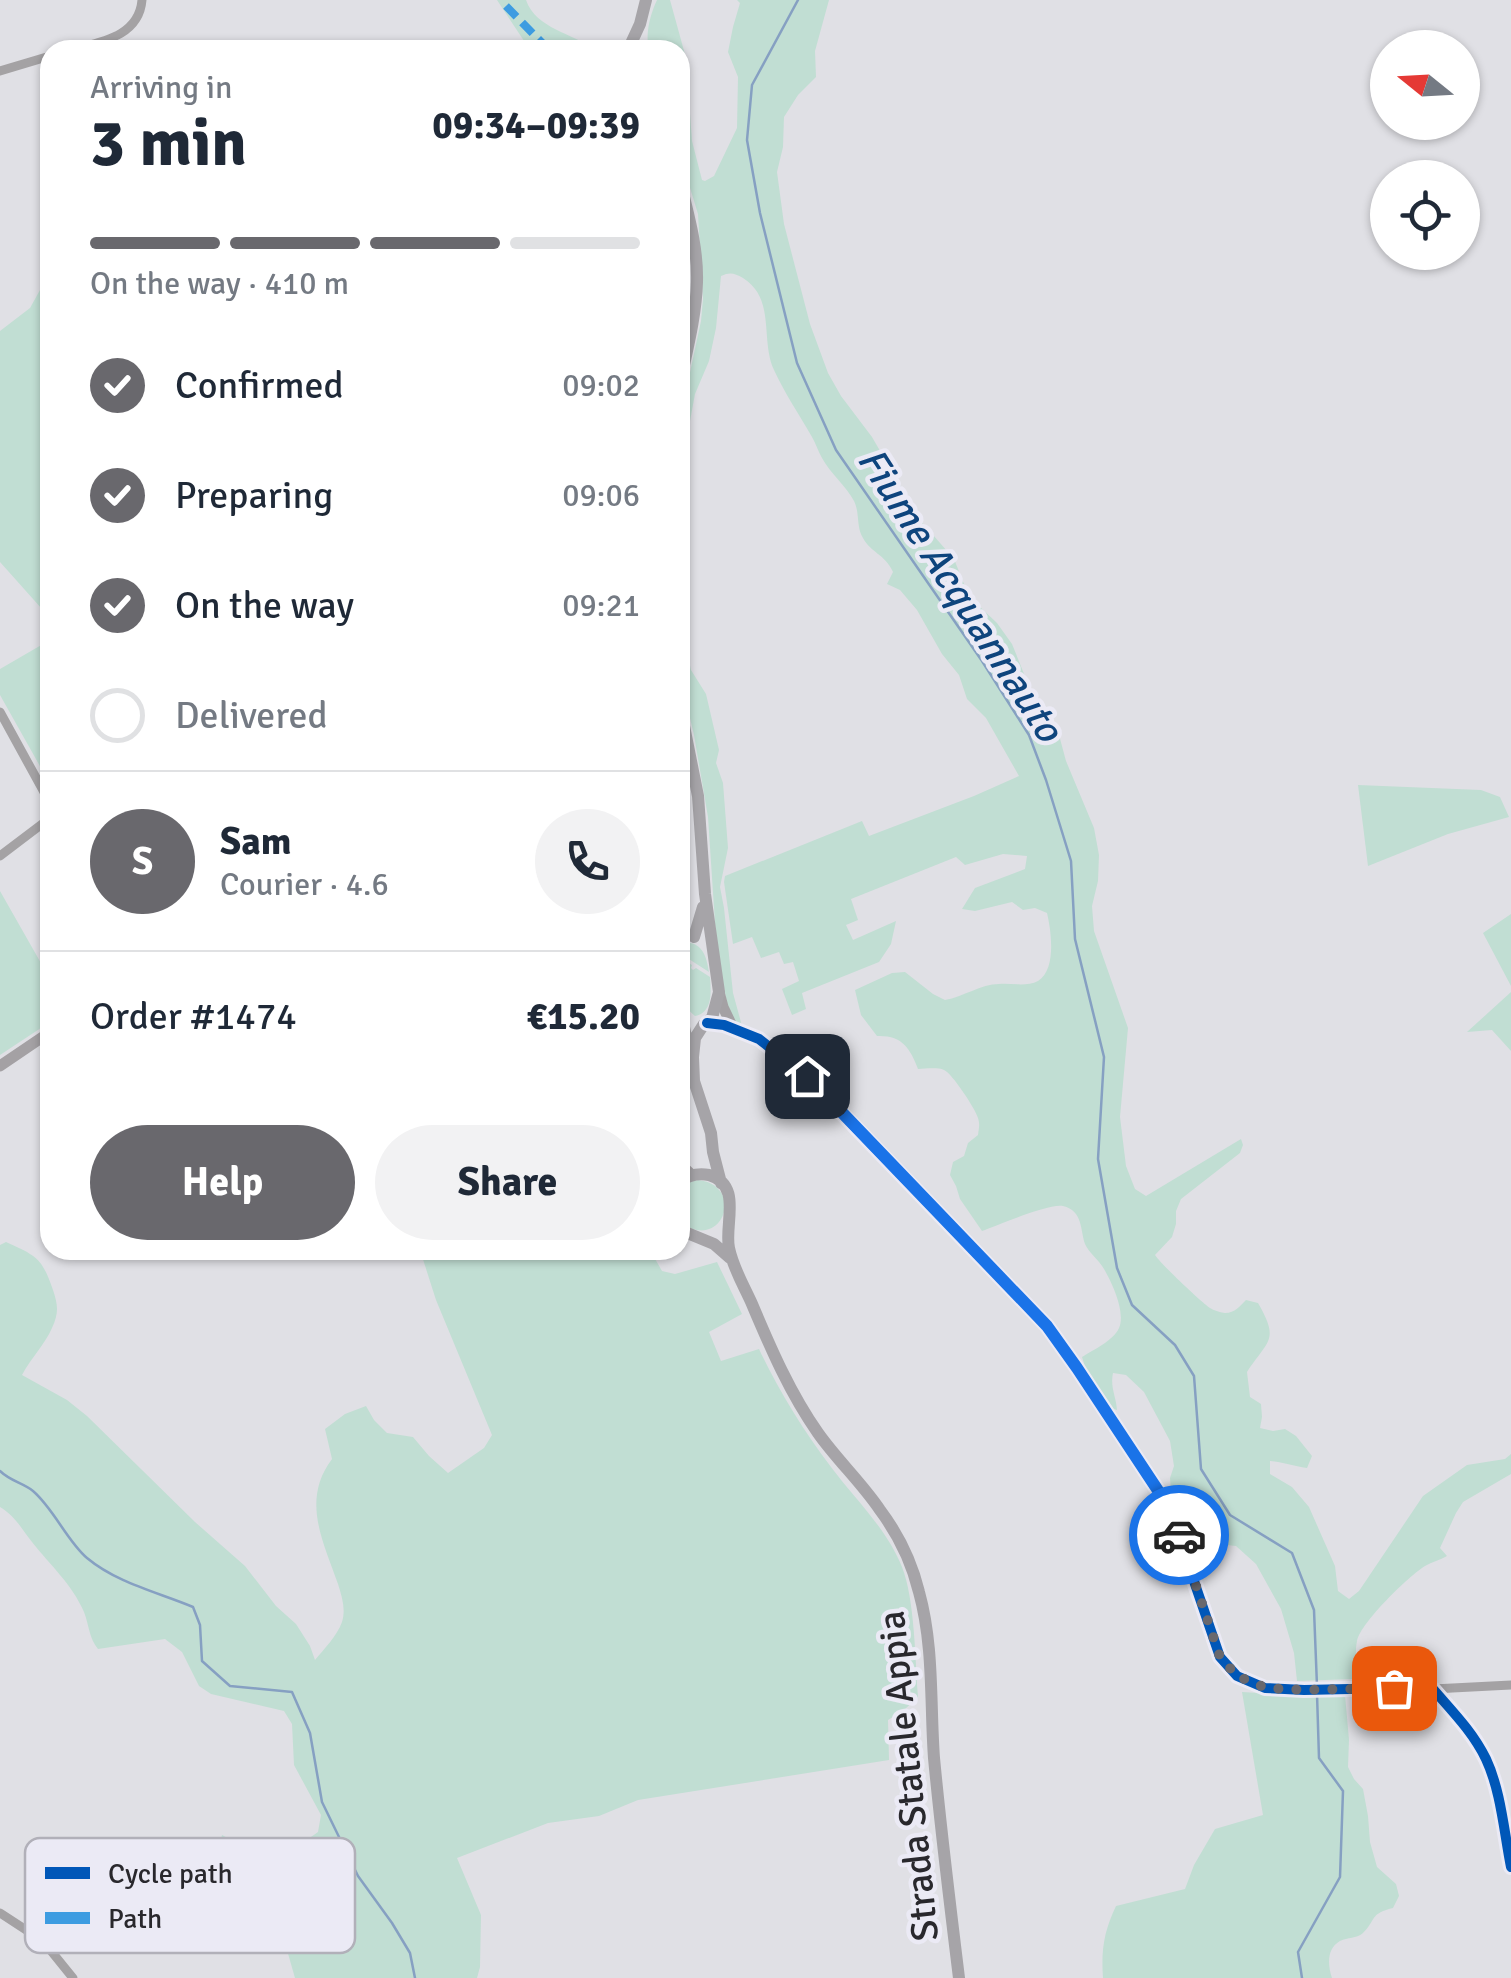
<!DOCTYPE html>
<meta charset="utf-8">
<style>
:root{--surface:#fff;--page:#f2f2f3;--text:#1f2937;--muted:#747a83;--line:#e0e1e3;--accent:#69686d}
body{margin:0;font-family:Signika,sans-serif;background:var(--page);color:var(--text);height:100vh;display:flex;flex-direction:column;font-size:38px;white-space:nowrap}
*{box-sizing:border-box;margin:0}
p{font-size:32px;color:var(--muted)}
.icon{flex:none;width:55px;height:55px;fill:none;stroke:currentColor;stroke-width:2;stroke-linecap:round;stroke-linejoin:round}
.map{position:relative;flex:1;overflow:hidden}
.details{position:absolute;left:40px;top:40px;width:650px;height:1220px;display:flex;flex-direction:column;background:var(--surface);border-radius:30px;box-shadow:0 2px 8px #0004}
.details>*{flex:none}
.needle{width:65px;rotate:288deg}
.tools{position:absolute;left:1370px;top:30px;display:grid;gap:20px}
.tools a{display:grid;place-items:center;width:110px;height:110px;border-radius:50%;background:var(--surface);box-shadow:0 2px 8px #0004;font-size:50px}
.pin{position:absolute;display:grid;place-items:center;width:85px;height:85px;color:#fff;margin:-42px;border-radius:20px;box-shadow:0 5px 15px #0006}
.courier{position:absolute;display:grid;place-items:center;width:100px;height:100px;margin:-50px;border:8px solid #1a73e8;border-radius:50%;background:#fff;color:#222;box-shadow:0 2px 12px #0007}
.headline em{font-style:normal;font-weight:700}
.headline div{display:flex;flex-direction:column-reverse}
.headline{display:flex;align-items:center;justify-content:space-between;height:170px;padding:0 50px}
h1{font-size:65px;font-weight:700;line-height:75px}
.bar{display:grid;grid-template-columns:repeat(4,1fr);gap:15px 10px;align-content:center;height:120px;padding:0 50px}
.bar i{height:12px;border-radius:8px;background:var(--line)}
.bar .active{background:var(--accent)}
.bar p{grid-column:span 4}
.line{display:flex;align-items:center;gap:25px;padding:0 50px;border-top:2px solid var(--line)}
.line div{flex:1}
.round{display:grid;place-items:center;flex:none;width:105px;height:105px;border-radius:52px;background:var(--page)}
ol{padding:0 50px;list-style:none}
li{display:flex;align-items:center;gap:30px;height:110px}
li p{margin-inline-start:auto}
li .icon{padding:10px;border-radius:50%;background:var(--accent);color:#fff;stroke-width:4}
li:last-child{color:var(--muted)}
li i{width:55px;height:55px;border:5px solid var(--line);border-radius:50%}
.cta{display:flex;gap:20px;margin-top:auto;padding:20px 50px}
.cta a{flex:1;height:115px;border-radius:60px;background:var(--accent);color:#fff;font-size:40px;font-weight:700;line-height:115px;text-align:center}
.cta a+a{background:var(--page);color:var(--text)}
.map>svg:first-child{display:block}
.green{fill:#c1ded3}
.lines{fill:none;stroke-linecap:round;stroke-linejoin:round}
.stream{stroke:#86a0c2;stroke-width:2.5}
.street{stroke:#a4a2a4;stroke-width:9}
.secondary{stroke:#a4a1a4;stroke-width:11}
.primary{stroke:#a6a4a8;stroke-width:12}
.quiet{stroke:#3d9ce1;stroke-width:8;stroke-dasharray:15 8;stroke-linecap:butt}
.cycleway-casing{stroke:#ebeaf5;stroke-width:16}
.cycleway{stroke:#0057b8;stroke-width:10}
.done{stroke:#69686d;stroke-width:10;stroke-dasharray:0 18}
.route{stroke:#1a73e8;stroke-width:12}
.labels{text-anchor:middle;stroke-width:9;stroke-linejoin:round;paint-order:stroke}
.street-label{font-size:38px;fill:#29282d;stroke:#ebeaf5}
.water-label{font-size:40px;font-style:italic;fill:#0e447d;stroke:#ebeaf5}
.key{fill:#ebeaf5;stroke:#b1b0b9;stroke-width:2.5}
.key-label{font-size:28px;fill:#29282d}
</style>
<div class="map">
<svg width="1511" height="1978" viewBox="0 0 1511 1978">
<rect width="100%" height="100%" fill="#e0e0e5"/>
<!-- green -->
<path class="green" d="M497 0H526C536 29 573 33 595 50H530Z
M657 0H670L686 58 692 141 702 180 705 181 714 176 737 128 738 77 728 52 733 27 740 3 737 0H829L815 51 816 77 798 95 784 117 783 147 777 172 784 224 810 324 828 373 841 396 872 437 920 520 954 559 964 584 978 605 997 623 1012 644 1031 691 1048 712 1059 735 1066 761 1094 828 1099 855 1098 881 1092 906 1094 931 1128 1028 1120 1117 1126 1166 1135 1189 1146 1196 1241 1139 1243 1145 1240 1153 1181 1199 1176 1211V1224L1172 1237 1155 1255C1161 1264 1200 1301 1210 1308 1213 1310 1222 1313 1225 1313 1235 1313 1240 1306 1246 1300L1258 1303C1280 1341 1268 1340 1247 1372L1250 1397 1261 1404 1262 1417 1260 1428 1273 1431 1285 1429 1296 1436 1312 1456 1307 1468C1294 1466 1283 1462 1270 1461V1474L1292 1487 1309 1507 1335 1566 1338 1591 1349 1599 1359 1591 1423 1496 1467 1465 1505 1459 1511 1454V1474L1463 1502 1456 1513 1440 1548 1447 1556C1440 1560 1432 1562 1425 1566 1409 1576 1361 1622 1357 1641 1354 1656 1359 1663 1353 1679L1297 1681 1294 1653 1281 1609 1256 1564 1236 1546 1199 1542 1191 1538 1178 1501 1171 1491 1170 1478 1174 1466 1170 1441 1144 1392 1126 1375 1113 1373C1110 1387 1116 1396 1117 1410L1114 1409 1086 1370 1082 1357C1093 1350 1113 1341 1119 1328 1126 1312 1112 1283 1104 1269 1099 1260 1089 1253 1085 1244 1080 1229 1083 1211 1063 1206 1050 1203 998 1225 982 1231L960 1199 956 1186 950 1175 953 1162 964 1156 968 1143 978 1135C979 1127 980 1125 978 1118 976 1110 952 1073 944 1070 937 1067 925 1069 918 1069 910 1048 902 1035 877 1036L861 1015 855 990 892 973 905 972 933 994 945 1000C963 997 981 984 999 984 1011 983 1027 987 1038 981 1057 969 1051 930 1047 913L1035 908 1023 910 1012 902 975 911 962 909 975 888 1025 869 1027 856 1003 854 965 865 956 857 851 899 858 920 846 925 853 940 896 921 891 944 879 962 802 993 806 1009 792 1015 782 989 799 981 793 962 784 964 779 952 761 958 752 937 733 944 724 882 725 876 862 821 869 836 974 796 1019 776 986 718 967 699 959 675 942 654 917 610 900 590 887 584 893 572C885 554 871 553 863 538 856 527 860 513 854 501 846 486 830 473 822 458 818 451 816 444 812 437 799 414 785 394 774 370 760 339 776 299 743 278 734 273 730 272 721 276L716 328 709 361 695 394 690 421 680 454V444L689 421 680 419 701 321 703 299 698 214 680 155V50H649C645 34 650 15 657 0Z
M50 272V410L48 412 50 415V618L0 562V331L30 308Z
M680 621 691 670 706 694 719 750 716 763 723 783 728 848 720 887 724 908 733 993 742 1026 734 1021 727 1003 717 953 708 817 694 735 680 676Z
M50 640V784L0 695V669Z
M1358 785 1481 790 1500 797 1509 817 1448 834 1368 866Z
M0 891 50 979V1022L0 1055Z
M1511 914V986L1483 933Z
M690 943C704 945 707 960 709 972L681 954 685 946Z
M680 958 692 965 691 968 693 970 696 968 710 977C711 992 713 1012 695 1016 677 1001 680 980 680 958Z
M1511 992V1051L1492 1030 1467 1032Z
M698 1180C746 1185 723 1254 680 1222V1190L690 1182Z
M6 1242C37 1256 42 1258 53 1290 58 1305 59 1313 52 1328 45 1344 31 1358 22 1375L67 1400 87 1416 195 1522 245 1566 276 1606 296 1624 310 1646 315 1660C324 1649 337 1636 342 1622 346 1609 342 1597 338 1584 323 1541 301 1500 332 1459L325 1429 345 1414 366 1406 374 1420 387 1433 413 1437 429 1456 448 1473 484 1448 492 1435 436 1300 420 1250H650L662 1271 675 1274 717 1262 742 1314 709 1332 721 1361 759 1349C779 1391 803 1430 831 1467 855 1499 887 1529 902 1567 915 1600 915 1660 918 1697L904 1710 888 1720 889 1760 638 1800 599 1816 548 1823 457 1858 481 1915 480 1967 477 1978H295L277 1915 219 1847 222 1835 243 1846 291 1851 318 1832 321 1815 294 1765 292 1724 284 1711 211 1694 199 1686 182 1652 165 1639 98 1649C89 1638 89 1625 84 1612 72 1584 50 1565 32 1542 21 1528 15 1516 0 1507V1245Z
M1242 1692 1294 1695H1345L1349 1740 1348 1767 1354 1779 1363 1789 1368 1816 1370 1842 1377 1867 1396 1884 1399 1896 1393 1908C1369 1914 1377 1919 1363 1933 1356 1939 1348 1937 1340 1941 1326 1949 1328 1966 1332 1978H1103C1101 1950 1104 1931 1116 1906L1185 1889 1194 1865 1215 1829 1263 1815Z"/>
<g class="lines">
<!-- stream -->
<path class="stream" d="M798 0 752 85 747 140 760 213 797 363 836 450 982 661 1029 735 1046 780 1071 861 1075 939 1104 1057 1098 1159 1117 1268 1132 1305 1175 1345 1194 1376 1201 1469 1230 1515 1292 1553 1314 1610 1317 1686
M0 1471C10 1481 23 1483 33 1491 54 1509 67 1541 87 1558 117 1583 157 1592 193 1607L200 1625 202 1661 230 1686 292 1692 310 1733 322 1802 358 1876 392 1923 410 1953 415 1978
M1302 1978 1298 1952 1340 1877 1343 1791 1319 1758 1317 1694"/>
<!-- street -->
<path class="street" d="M71 50C100 42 139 37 142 0
M0 71 50 56
M0 712 50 803
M0 856 50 818
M1433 1689 1511 1685
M0 1913 43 1941 73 1978"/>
<!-- secondary -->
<path class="secondary" d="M680 941 683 940
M719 992 723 1007 733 1028
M707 1023 724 1025 759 1039 807 1077 1047 1326 1077 1368 1159 1492 1173 1520 1220 1657 1237 1676 1265 1688 1304 1690 1395 1688 1433 1689C1452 1711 1473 1732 1486 1759 1501 1791 1504 1832 1511 1867
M0 1066 50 1032
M680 1164 692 1175"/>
<!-- primary -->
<path class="primary" d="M628 50 640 24 646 0
M680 181C688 214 698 247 697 282 696 316 687 350 680 383
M680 706 698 796 705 894 719 992 712 1018 704 1024 695 1038 693 1057 694 1081 711 1133 713 1152 721 1183
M694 937 703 907
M680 1008 690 1056
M680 1181C689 1175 698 1173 709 1175 743 1185 724 1224 729 1248 733 1268 744 1286 752 1304 771 1349 790 1393 818 1433 837 1460 862 1483 880 1510 898 1534 912 1563 919 1592 934 1646 930 1703 934 1758 941 1832 950 1905 959 1978
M680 1230 714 1244 730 1258"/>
<!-- quiet -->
<path class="quiet" d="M506 6 549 50"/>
<defs>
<path id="cycleway" d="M707 1023 724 1025 759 1039 807 1077 1047 1326 1077 1368 1159 1492 1173 1520 1220 1657 1237 1676 1265 1688 1304 1690 1395 1688 1433 1689C1452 1711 1473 1732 1486 1759 1501 1791 1504 1832 1511 1867"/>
</defs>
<!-- cycleway casing -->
<use href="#cycleway" class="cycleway-casing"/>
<!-- cycleway -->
<use href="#cycleway" class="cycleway"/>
</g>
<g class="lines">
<!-- done -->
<path class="done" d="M1179 1535 1220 1657 1237 1676 1266 1688 1304 1690 1394 1688"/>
<!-- route -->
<path class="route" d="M807 1076 1047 1326 1077 1368 1159 1492 1179 1535"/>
</g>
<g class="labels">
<!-- street labels -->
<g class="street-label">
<text transform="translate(908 1776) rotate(-96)" y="13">Strada Statale Appia</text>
</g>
<!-- water labels -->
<g class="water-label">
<text transform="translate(961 594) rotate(57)" y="14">Fiume Acquannauto</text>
</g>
</g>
<!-- legend -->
<rect x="25" y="1838" width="330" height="115" rx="15" class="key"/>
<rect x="45" y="1867" width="45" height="12" fill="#0057b8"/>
<rect x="45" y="1912" width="45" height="12" fill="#3d9ce1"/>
<g class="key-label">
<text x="108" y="1883">Cycle path</text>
<text x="108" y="1928">Path</text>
</g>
</svg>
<div class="tools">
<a><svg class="needle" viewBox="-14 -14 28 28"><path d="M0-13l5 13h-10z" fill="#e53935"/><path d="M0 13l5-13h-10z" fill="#747a83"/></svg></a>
<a><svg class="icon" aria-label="locate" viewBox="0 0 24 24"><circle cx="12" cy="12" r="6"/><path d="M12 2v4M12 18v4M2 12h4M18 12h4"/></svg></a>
</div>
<div class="pin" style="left:1394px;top:1688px;background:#ea580c"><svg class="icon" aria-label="bag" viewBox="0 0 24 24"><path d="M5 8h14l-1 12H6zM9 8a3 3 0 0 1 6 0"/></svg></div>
<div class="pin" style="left:807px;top:1076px;background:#1f2937"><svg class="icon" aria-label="home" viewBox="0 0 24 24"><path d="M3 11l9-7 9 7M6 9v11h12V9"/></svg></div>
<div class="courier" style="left:1179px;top:1535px"><svg class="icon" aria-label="car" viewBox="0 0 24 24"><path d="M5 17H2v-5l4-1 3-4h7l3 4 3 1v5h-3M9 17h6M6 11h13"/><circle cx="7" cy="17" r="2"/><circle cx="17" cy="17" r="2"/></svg></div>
<section class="details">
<div class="headline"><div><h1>3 min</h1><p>Arriving in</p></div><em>09:34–09:39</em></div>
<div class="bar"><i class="active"></i><i class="active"></i><i class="active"></i><i></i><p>On the way · 410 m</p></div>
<ol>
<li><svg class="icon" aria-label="check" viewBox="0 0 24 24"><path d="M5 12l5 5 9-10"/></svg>Confirmed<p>09:02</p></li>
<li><svg class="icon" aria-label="check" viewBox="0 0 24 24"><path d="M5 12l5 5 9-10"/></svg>Preparing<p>09:06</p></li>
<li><svg class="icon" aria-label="check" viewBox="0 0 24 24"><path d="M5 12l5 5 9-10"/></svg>On the way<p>09:21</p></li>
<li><i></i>Delivered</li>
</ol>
<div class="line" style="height:180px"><b class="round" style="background:var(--accent);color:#fff">S</b><div><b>Sam</b><p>Courier · 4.6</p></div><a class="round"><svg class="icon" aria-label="phone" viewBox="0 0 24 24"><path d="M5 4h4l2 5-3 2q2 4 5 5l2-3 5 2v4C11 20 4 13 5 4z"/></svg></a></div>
<div class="line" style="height:130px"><div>Order #1474</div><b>€15.20</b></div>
<div class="cta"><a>Help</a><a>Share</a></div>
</section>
</div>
